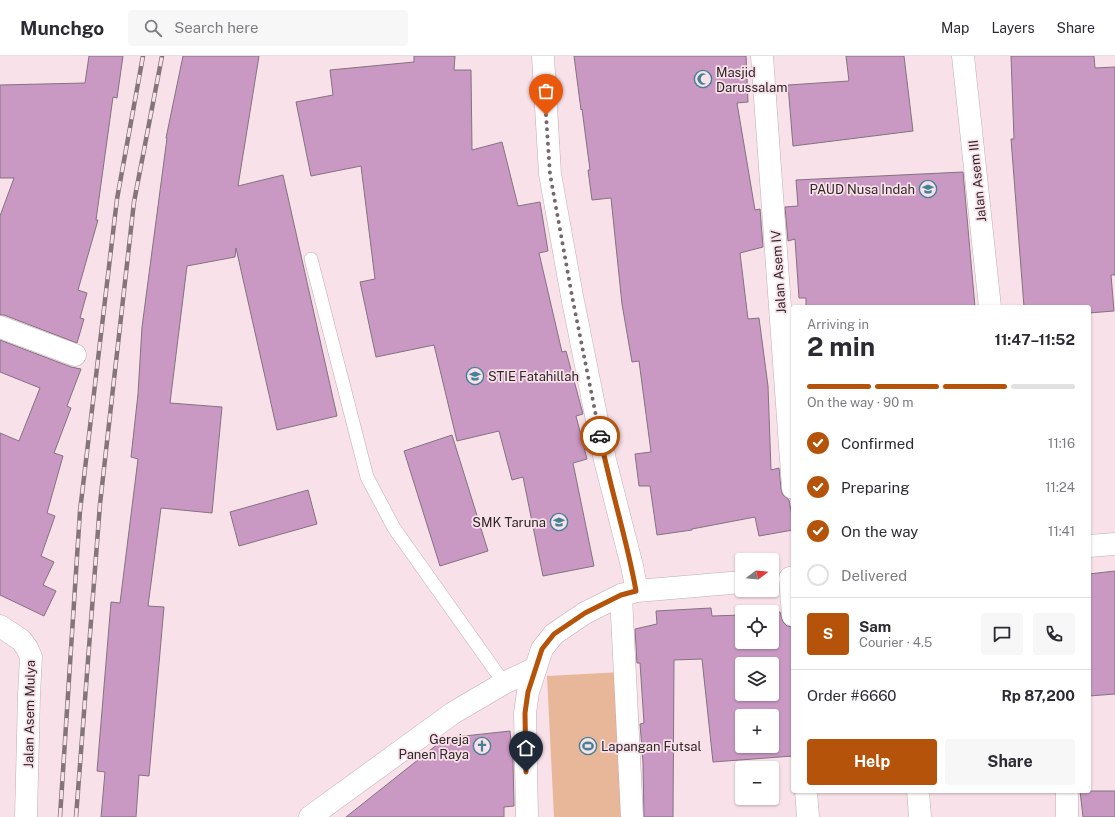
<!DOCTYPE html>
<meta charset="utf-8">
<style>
:root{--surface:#fff;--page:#f7f7f7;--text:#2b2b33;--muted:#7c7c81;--line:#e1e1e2;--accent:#b45309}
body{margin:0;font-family:"Public Sans",sans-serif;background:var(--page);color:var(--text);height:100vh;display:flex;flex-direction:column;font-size:15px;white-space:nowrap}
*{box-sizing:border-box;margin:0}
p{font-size:13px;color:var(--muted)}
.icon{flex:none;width:22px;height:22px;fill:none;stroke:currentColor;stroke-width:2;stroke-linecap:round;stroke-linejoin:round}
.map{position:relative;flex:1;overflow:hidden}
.drawer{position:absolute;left:791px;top:249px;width:300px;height:488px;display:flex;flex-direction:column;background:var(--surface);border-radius:4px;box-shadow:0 1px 3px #0004}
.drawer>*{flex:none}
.needle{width:26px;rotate:74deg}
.fabs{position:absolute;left:735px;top:497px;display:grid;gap:8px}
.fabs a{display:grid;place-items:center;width:44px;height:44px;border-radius:4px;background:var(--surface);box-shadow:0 1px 3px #0004;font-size:20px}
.pin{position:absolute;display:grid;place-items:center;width:34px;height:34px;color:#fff;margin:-41px -17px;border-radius:50% 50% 50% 0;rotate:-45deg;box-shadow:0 0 4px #0007}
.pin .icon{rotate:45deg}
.courier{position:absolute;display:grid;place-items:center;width:40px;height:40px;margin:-20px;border:3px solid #b45309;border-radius:50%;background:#fff;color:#222;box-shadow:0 1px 5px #0007}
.summary em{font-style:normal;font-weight:700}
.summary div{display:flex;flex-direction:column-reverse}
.summary{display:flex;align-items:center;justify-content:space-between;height:68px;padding:0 16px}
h1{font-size:26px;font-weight:700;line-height:30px}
.bar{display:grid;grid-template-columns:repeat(4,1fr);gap:6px 4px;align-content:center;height:48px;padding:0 16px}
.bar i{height:5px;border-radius:3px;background:var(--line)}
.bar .on{background:var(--accent)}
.bar p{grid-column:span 4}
.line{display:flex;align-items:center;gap:10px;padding:0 16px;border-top:1px solid var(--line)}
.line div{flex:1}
.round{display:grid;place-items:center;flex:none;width:42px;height:42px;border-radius:4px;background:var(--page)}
ol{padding:0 16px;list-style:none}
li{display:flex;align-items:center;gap:12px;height:44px}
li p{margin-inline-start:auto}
li .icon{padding:4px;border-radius:50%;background:var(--accent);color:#fff;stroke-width:4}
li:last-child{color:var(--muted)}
li i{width:22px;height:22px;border:2px solid var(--line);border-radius:50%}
.button{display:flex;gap:8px;margin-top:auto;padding:8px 16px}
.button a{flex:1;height:46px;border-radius:4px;background:var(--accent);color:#fff;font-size:16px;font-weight:700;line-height:46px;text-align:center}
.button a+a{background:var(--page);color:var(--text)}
header{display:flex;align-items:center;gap:24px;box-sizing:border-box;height:56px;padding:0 20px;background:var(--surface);border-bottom:1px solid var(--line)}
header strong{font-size:19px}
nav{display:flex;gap:22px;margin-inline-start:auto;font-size:14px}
.search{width:280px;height:36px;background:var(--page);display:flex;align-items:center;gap:10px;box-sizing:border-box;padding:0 14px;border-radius:4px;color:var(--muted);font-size:15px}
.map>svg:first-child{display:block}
.green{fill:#e8b698}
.building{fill:#c998c3;stroke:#837381;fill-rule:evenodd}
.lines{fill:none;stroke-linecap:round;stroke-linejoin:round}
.lane-casing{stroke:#c3adb3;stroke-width:14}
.street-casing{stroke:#c3adb3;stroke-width:23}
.secondary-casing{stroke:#c3adb3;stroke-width:23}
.lane{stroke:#fff;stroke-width:13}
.street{stroke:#fff;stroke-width:22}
.secondary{stroke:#fff;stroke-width:22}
.rail-casing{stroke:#84757a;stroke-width:4.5}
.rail{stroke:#f8e1e8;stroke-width:3;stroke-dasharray:9;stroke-linecap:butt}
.done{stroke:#75676c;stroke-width:4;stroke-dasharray:0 7.2}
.route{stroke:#b45309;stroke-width:5}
.labels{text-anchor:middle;stroke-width:3.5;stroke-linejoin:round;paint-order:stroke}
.poi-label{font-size:13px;fill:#2f2629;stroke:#f8e1e8;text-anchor:start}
.street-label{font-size:13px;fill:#2f2629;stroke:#f8e1e8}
</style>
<header>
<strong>Munchgo</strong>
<div class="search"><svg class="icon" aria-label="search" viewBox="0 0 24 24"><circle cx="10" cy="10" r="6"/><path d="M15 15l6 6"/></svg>Search here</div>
<nav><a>Map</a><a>Layers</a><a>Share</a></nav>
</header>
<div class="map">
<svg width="1115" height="761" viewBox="0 0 1115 761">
<rect width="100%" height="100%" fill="#f8e1e8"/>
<!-- green -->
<path class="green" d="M623 616 630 761H554L547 620Z"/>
<!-- building -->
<path class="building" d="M89 0H123L117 42 113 41 96 164H98L78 234 87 237 80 262 84 263 77 287 4 259H0V160L14 122H0V29L85 27Z
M183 0H259L238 130 283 119 337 360 277 374 236 192 235 201 187 210 170 347 222 351 212 457 161 452 148 550 164 551 149 720 139 719 136 761H101L105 716 97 715 111 546 120 547 138 403 131 401 138 338 142 271 167 82H166Z
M414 0H455L454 14H471L472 94 502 86 518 150 540 146 548 195 539 197 562 296 566 295 583 358 576 360 587 403 573 407 594 510 543 520 523 421 512 424 499 375 457 385 434 289 376 301 360 226 375 223 361 110 311 120 296 46 333 39 330 14 414 6Z
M574 0H746L748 46 737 47 755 154 760 153 763 191 740 197 748 263 759 262 768 330 771 414 779 412 781 433 783 439 789 444 793 465V474L759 480 755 461 692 473V474L657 479 650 430H639L635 398 651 396 639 305 632 306 622 248 611 142 592 144 588 114H590L582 53 581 54Z
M846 0H904L913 75 793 90 788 29 849 25Z
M1011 0H1094L1095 12 1115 11V219H1111L1114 255 1089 257V251H1024L1011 83H1014Z
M963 116 975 251H806V242H799L795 183 788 185 785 151 798 150 796 124Z
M0 284 71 311 81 313 67 350 71 352 54 397 63 400 47 457 55 460 41 500 54 506 43 529 56 535 44 560 0 539V377L19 385 40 332 0 316Z
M452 379 488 495 440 510 404 395Z
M308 434 317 468 239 490 230 456Z
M1115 515V638L1089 640V518Z
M711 552 712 560 742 559V586H772V557L780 556 783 566 787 570 792 571 793 596V700L713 706 702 603 674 604 673 761H644L643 706 640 668 644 667 640 607H637L635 573 657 568 656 555ZM742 608H772V638H742ZM742 660H772V690H742Z
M510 675 513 705 514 750 504 751V761H346L443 684 446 682Z
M1080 735H1115V761H1083Z"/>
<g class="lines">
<defs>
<path id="lane" d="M311 203 367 421 394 472 504 627"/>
<path id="street" d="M543 0 550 118 572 240 605 404 632 510 637 535
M762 0 793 432
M963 0 990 251
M0 271 75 299
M1089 490 1115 488
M790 522 793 559
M621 539 632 761
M806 735 808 761
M918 735 920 761
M310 761 453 657 504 627 536 612
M527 761 525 657 528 636 542 593 554 578 585 557 621 539 637 535 742 526
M1067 761V735"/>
<path id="secondary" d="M0 570 21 584 27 592 31 601 29 639 26 761"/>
</defs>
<!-- lane casing -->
<use href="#lane" class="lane-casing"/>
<!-- street casing -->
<use href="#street" class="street-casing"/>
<!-- secondary casing -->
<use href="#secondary" class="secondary-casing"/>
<!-- lane -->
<use href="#lane" class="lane"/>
<!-- street -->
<use href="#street" class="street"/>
<!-- secondary -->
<use href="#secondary" class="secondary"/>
<defs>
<path id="rail" d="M60 761 80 455 117 143 143 0
M76 761 100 448 134 146 162 0"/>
</defs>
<!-- rail casing -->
<use href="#rail" class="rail-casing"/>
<!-- rail -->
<use href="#rail" class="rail"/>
</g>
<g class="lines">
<!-- done -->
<path class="done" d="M546 59 550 118 572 240 600 380"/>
<!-- route -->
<path class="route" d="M526 716 525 657 528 636 542 593 554 578 585 557 621 539 636 535C627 483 610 432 600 380"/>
</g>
<!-- icons -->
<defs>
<symbol id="mosque-ring" viewBox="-11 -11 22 22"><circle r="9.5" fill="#f8e1e8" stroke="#438296" stroke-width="1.5"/><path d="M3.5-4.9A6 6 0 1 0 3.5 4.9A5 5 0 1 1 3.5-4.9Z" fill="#438296"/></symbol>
<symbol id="school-ring" viewBox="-11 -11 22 22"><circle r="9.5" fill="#f8e1e8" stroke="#438296" stroke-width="1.5"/><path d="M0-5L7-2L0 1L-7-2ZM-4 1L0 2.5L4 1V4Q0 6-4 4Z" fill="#438296"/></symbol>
<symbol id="university-ring" viewBox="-11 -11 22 22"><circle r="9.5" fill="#f8e1e8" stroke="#438296" stroke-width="1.5"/><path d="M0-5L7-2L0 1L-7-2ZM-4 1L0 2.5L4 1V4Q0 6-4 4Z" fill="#438296"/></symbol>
<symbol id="church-ring" viewBox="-11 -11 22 22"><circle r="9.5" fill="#f8e1e8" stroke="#438296" stroke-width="1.5"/><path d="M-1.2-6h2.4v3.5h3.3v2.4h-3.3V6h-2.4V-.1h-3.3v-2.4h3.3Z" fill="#438296"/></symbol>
<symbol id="stadium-ring" viewBox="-11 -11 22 22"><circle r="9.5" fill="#f8e1e8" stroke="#438296" stroke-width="1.5"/><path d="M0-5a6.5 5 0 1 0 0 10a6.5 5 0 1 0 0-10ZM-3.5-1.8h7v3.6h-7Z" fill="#438296"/></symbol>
</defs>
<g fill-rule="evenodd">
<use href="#mosque-ring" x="693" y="13" width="20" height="20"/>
<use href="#school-ring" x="918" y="123" width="20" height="20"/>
<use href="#university-ring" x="465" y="310" width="20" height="20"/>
<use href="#school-ring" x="549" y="456" width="20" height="20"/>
<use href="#church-ring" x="472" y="680" width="20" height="20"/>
<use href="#stadium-ring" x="578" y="680" width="20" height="20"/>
</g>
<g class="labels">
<!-- poi labels -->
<g class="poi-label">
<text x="716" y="21">Masjid<tspan x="716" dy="15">Darussalam</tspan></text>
<text x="915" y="138" text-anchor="end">PAUD Nusa Indah</text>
<text x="488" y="325">STIE Fatahillah</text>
<text x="546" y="471" text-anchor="end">SMK Taruna</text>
<text x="469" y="688" text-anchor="end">Gereja<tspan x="469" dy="15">Panen Raya</tspan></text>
<text x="601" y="695">Lapangan Futsal</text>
</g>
<!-- street labels -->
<g class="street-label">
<text transform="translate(977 125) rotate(-96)" y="5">Jalan Asem III</text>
<text transform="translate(778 216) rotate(-94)" y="5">Jalan Asem IV</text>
<text transform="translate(29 658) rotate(-89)" y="5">Jalan Asem Mulya</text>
</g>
</g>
</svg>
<div class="fabs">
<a><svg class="needle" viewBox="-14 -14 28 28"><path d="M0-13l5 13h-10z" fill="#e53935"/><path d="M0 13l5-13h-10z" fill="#7c7c81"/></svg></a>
<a><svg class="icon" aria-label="locate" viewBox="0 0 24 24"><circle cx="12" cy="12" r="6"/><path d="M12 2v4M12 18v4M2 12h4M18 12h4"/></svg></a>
<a><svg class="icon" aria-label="layers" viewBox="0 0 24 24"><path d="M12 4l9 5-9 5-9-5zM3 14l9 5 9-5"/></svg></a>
<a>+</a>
<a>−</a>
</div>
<div class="pin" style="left:546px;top:59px;background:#ea580c"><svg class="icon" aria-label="bag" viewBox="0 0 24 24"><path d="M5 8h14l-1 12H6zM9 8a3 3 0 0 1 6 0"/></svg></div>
<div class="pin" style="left:526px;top:716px;background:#1f2937"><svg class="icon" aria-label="home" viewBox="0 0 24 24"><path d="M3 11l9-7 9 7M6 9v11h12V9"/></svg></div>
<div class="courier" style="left:600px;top:380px"><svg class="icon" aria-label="car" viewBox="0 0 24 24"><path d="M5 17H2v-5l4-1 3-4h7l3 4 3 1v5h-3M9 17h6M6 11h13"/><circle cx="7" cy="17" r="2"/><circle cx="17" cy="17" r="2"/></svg></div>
<section class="drawer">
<div class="summary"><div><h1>2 min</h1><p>Arriving in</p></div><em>11:47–11:52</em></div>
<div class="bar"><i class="on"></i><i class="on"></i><i class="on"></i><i></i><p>On the way · 90 m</p></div>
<ol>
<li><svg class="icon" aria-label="check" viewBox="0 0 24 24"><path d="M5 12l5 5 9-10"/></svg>Confirmed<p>11:16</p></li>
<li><svg class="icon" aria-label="check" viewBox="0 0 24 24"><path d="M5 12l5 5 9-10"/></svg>Preparing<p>11:24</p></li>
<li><svg class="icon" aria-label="check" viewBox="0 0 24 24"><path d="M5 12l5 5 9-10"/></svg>On the way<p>11:41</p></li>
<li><i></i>Delivered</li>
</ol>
<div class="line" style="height:72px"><b class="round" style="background:var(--accent);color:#fff">S</b><div><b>Sam</b><p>Courier · 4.5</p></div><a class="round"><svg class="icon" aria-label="chat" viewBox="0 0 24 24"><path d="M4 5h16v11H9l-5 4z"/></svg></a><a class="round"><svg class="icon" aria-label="phone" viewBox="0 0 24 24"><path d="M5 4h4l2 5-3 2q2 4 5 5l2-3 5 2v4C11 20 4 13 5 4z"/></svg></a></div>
<div class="line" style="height:52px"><div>Order #6660</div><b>Rp 87,200</b></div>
<div class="button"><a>Help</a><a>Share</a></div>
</section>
</div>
